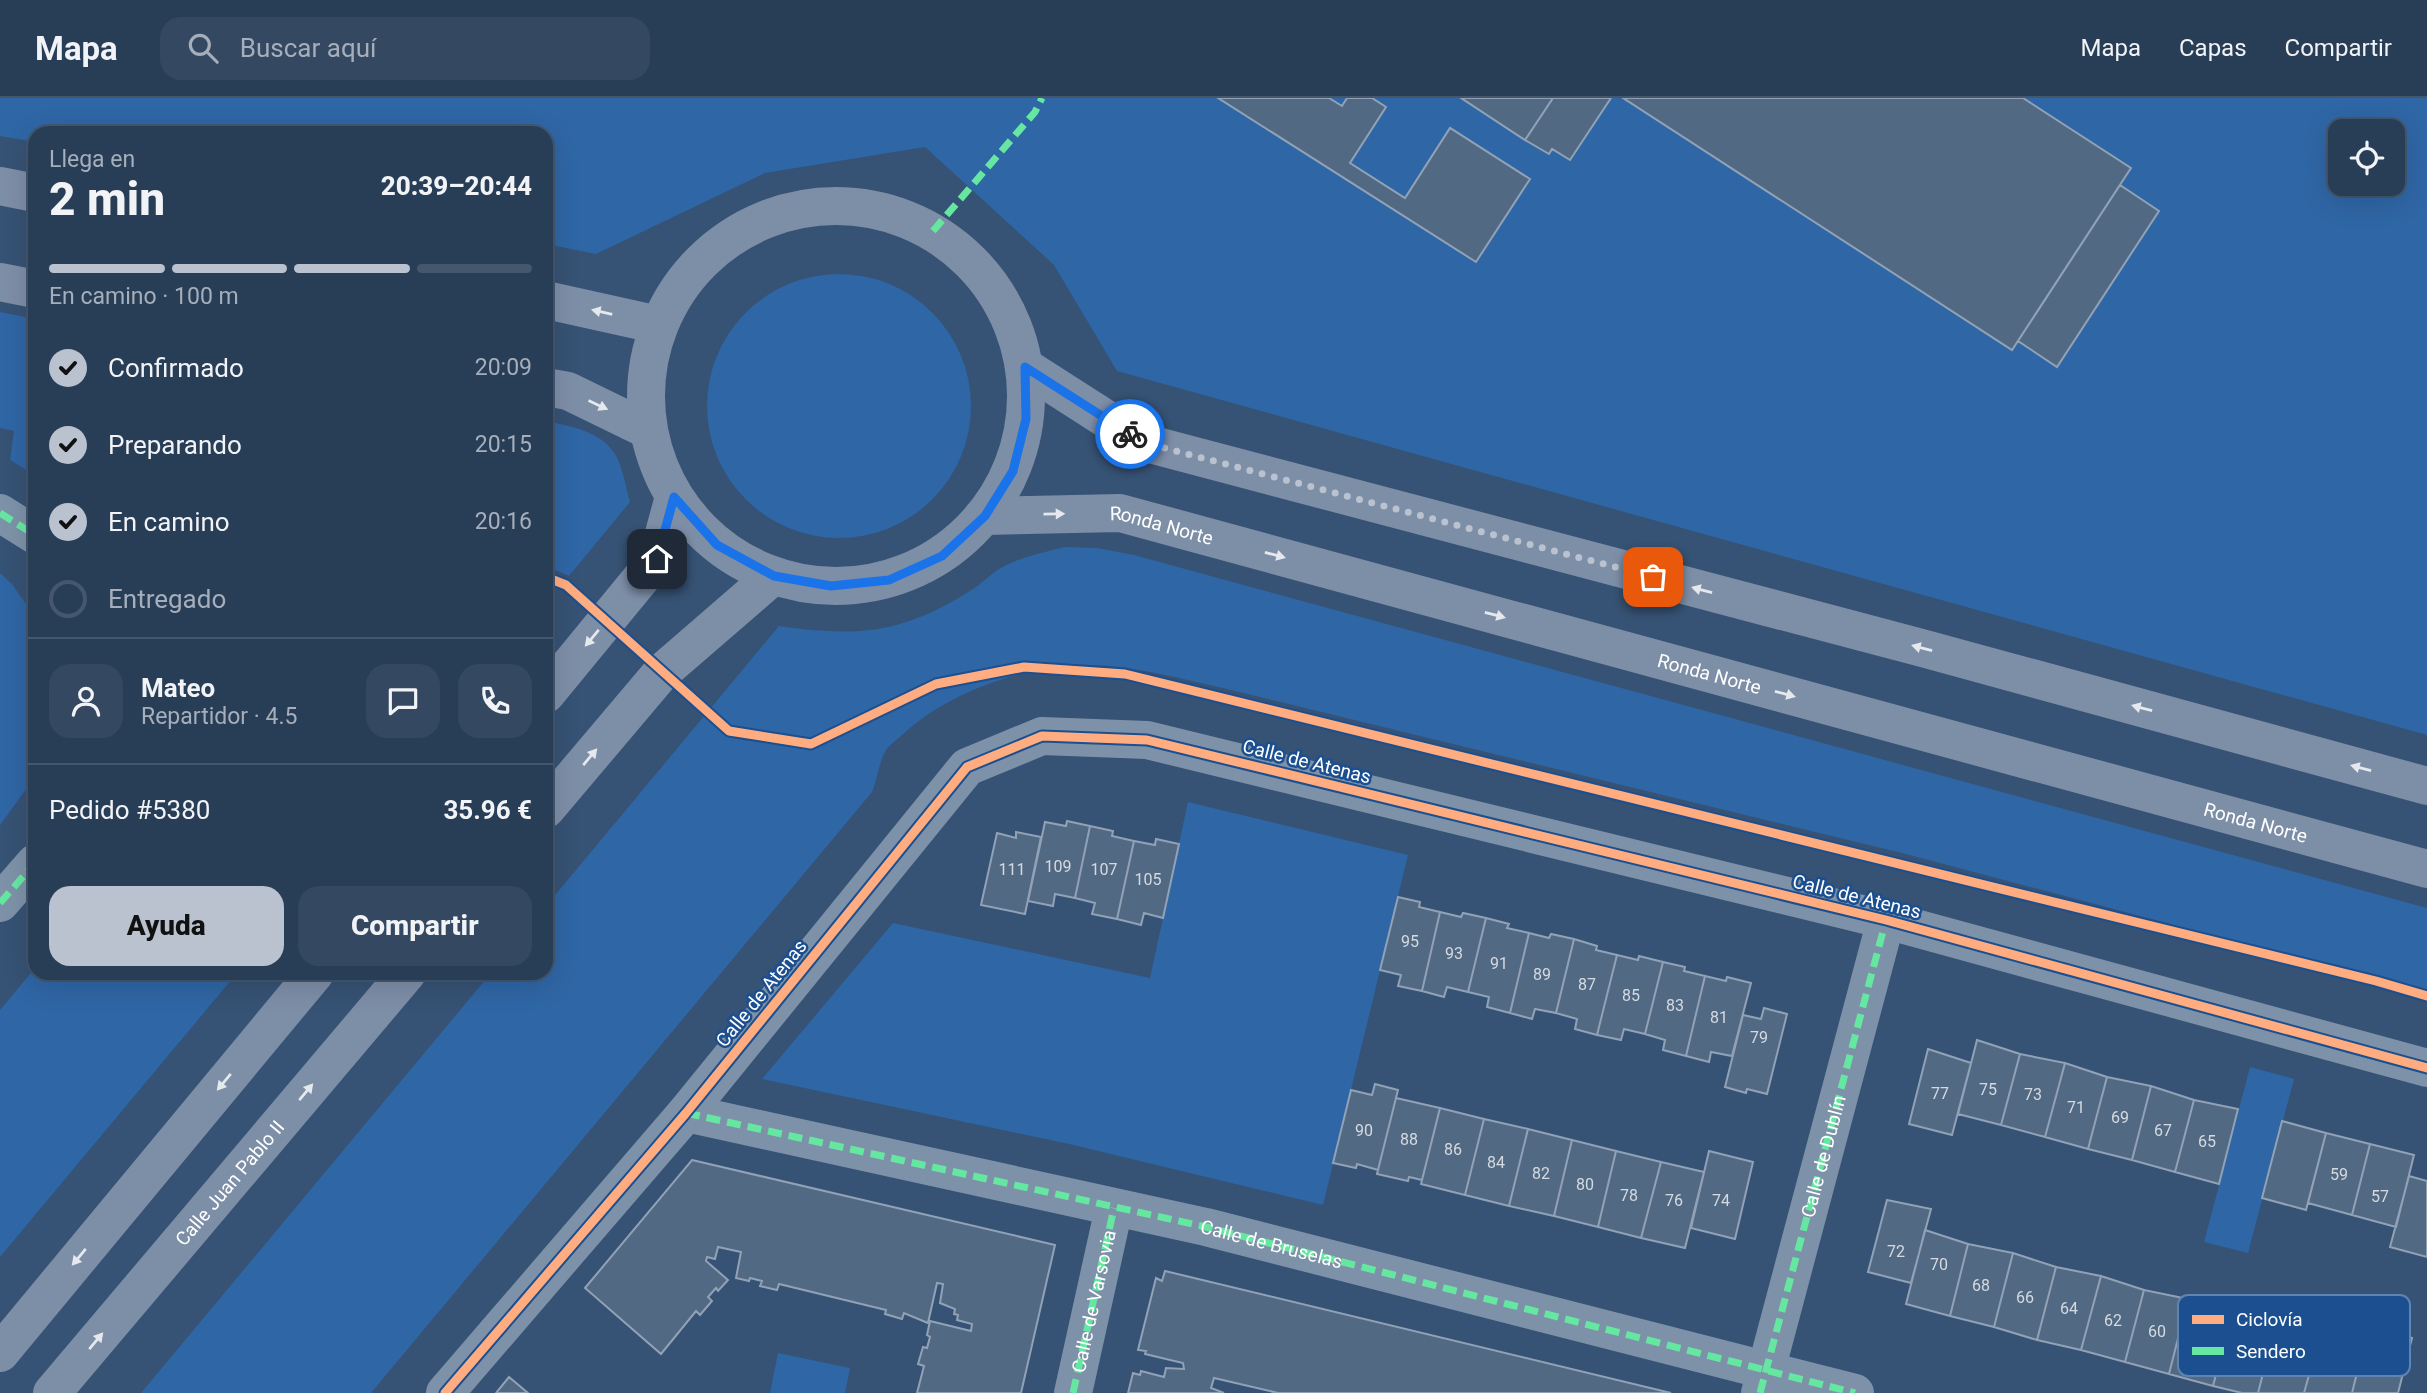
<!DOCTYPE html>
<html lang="es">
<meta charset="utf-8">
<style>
:root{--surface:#283e57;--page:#344961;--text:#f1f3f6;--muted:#a5aeba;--line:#44576d;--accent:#b9c2ce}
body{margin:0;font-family:Roboto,sans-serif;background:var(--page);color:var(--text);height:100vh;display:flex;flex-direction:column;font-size:26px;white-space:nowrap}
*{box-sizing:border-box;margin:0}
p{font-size:23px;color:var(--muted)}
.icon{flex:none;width:38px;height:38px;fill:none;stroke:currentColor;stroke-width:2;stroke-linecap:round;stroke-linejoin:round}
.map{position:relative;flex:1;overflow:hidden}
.panel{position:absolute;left:28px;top:28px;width:525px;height:854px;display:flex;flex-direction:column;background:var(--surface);border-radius:21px;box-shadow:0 7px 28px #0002,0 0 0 2px var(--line)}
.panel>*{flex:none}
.buttons{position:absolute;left:2328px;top:21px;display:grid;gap:14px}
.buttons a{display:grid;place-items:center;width:77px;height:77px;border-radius:14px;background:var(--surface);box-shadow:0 7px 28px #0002,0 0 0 2px var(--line);font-size:35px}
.pin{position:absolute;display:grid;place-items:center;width:60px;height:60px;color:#fff;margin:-30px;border-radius:14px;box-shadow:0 4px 10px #0006}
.courier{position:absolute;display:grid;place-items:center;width:70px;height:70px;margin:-35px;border:5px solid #1a73e8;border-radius:50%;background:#fff;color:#222;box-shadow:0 2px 9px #0007}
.head em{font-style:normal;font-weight:800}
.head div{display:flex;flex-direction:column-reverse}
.head{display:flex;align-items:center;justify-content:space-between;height:119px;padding:0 21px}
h1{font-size:46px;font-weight:800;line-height:52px}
.bar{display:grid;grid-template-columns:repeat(4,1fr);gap:10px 7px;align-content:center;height:84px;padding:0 21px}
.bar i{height:9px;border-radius:5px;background:var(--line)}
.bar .on{background:var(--accent)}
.bar p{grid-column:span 4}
.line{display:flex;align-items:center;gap:18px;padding:0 21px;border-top:2px solid var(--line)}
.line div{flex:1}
.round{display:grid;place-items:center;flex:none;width:74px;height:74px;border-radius:21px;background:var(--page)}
ol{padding:0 21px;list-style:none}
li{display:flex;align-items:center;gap:21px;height:77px}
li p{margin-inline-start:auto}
li .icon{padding:7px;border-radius:50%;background:var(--accent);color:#111;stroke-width:4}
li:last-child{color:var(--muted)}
li i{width:38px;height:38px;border:4px solid var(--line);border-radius:50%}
.button{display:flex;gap:14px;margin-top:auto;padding:14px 21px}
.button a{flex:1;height:80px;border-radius:21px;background:var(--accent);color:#111;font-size:28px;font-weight:800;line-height:80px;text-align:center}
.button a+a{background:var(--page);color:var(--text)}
header{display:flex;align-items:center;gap:42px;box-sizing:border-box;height:98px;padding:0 35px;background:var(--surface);border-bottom:2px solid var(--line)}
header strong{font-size:33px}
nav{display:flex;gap:38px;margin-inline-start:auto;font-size:24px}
.search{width:490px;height:63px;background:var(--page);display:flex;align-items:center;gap:18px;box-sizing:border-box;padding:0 24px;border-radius:21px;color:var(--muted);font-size:26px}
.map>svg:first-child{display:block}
.green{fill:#2f66a5;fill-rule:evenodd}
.building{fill:#526984;stroke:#92a2b6;stroke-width:2}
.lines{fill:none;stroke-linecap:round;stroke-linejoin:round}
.minor{stroke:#7d92a8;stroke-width:38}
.major{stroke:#7d8ea7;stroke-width:38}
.quiet{stroke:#66e7a1;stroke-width:7;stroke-dasharray:14 7;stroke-linecap:butt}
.cycleway-casing{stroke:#1b4f8f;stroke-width:13}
.cycleway{stroke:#ffac80;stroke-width:9}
.oneway{fill:#e5e8ed}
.done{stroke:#b9c2ce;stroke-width:7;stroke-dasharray:0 12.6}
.route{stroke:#1a73e8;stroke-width:9}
.labels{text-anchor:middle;stroke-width:5;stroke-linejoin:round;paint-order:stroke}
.number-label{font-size:16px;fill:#d4dae0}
.street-label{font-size:19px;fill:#fff;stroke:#1b4f8f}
.key{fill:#1b4f8f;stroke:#5f84b1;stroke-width:2}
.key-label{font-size:19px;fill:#fff}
</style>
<header>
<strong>Mapa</strong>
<div class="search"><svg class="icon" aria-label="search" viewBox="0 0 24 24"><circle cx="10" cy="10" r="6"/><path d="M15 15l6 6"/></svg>Buscar aquí</div>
<nav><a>Mapa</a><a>Capas</a><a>Compartir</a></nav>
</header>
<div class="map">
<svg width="2427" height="1295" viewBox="0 0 2427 1295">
<rect width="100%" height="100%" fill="#365274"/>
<!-- green -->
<path class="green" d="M0 0H2427V637L1117 273 1054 167 925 49 765 75 596 156 546 146V35H35V44L0 38ZM2340 33H2392V86H2340Z
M707 308a132 132 0 1 1 264 0a132 132 0 1 1-264 0Z
M0 214 35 221V377L10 362 14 333 0 330Z
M546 323C570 328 601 333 615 356 623 369 626 390 630 404L569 478 546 468Z
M1064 449 1097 450 1134 457 2427 810V894L1906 756 1227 591C1181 581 1133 567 1085 567 1023 568 945 595 900 639 895 643 888 648 885 654 879 665 877 682 872 694L371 1295H141L491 875H546V808L779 528C822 534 865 538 906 524 929 517 953 504 973 491 982 485 990 477 999 471 1019 459 1042 455 1064 449Z
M0 475 12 486 35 519V679L0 727Z
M1188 704 1408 757 1323 1107 1069 1046 762 981 893 825 1150 880Z
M35 870V875H237L0 1159V912Z
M2250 969 2294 981 2248 1155 2204 1144Z
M778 1255 850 1270 845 1295H770Z"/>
<!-- building -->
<path class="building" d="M1218 0H1329L1342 8 1347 0H1372L1386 9 1350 65 1405 100 1450 30 1530 81 1476 164Z
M1461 0H1553L1525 42Z
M1553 0H1611L1570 62 1552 51 1549 56 1525 42Z
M1623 0H2023L2131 70 2012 252Z
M2120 87 2159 113 2057 269 2018 243Z
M1067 723 1090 728 1075 800 1055 796 1053 808 1028 803 1045 724 1066 728Z
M1090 728 1113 733 1112 738 1134 743 1117 821 1092 816 1095 805 1075 800Z
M1016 734 1041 739 1025 816 981 807 997 735 1016 740Z
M1156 741 1179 746 1163 820 1144 815 1141 827 1117 821 1134 743 1155 747Z
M1398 799 1420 804 1419 809 1440 814 1422 893 1398 888 1401 877 1380 872Z
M1440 814 1461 819 1463 815 1486 820 1468 894 1447 889 1444 899 1422 893Z
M1486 820 1509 826 1507 830 1529 835 1510 915 1487 909 1489 899 1468 894Z
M1529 835 1549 840 1551 836 1574 841 1556 915 1535 911 1532 921 1510 915Z
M1574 841 1597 848 1596 852 1617 857 1597 937 1575 931 1577 921 1556 915Z
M1617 857 1638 862 1639 858 1663 864 1645 936 1624 931 1621 942 1597 937Z
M1663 864 1685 869 1684 873 1705 878 1686 958 1663 952 1665 942 1645 936Z
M1705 878 1726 883 1727 879 1751 885 1732 958 1711 954 1709 964 1686 958Z
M1764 910 1787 916 1767 996 1747 991 1746 995 1725 989 1743 917 1761 921Z
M1977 942 2020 956 2001 1027 1958 1016Z
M1928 951 1971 965 1952 1037 1909 1026Z
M2020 956 2065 965 2045 1039 2001 1027Z
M2065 965 2107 979 2088 1051 2045 1039Z
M2107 979 2151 988 2132 1062 2088 1051Z
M1375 986 1398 992 1378 1072 1357 1066 1356 1070 1333 1065 1351 992 1372 997Z
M2151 988 2194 1002 2175 1074 2132 1062Z
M1396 1000 1440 1010 1422 1082 1409 1079 1408 1083 1377 1076Z
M2194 1002 2238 1011 2219 1086 2175 1074Z
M1440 1010 1484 1021 1465 1097 1421 1086Z
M1484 1021 1528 1031 1509 1108 1465 1097Z
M2282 1023 2326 1035 2306 1112 2262 1100Z
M1528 1031 1572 1042 1554 1118 1509 1108Z
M2326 1035 2370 1046 2352 1117 2308 1105Z
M1572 1042 1616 1053 1598 1129 1554 1118Z
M2370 1046 2414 1057 2396 1129 2352 1117Z
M1616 1053 1661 1064 1641 1140 1598 1129Z
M1709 1053 1753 1064 1735 1141 1691 1130Z
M692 1062 1055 1147 1021 1295H917L924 1268 918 1266 923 1249 927 1250 930 1239 927 1237 930 1223 971 1233 972 1226 957 1222 958 1217 954 1216 955 1211 940 1205 943 1186 937 1185 928 1225 904 1215 902 1221 885 1216 886 1212 779 1186 777 1192 760 1188 762 1183 750 1180 749 1183 736 1180 741 1154 718 1149 715 1161 707 1159 706 1163 728 1182 718 1193 716 1190 708 1199 712 1203 700 1217 696 1213 661 1256 585 1190Z
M1661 1064 1704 1074 1685 1150 1641 1140Z
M2409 1078 2427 1083V1159L2390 1149Z
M1887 1102 1931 1111 1911 1185 1868 1174Z
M1925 1132 1968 1146 1950 1218 1906 1206Z
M1968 1146 2013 1155 1994 1229 1950 1218Z
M2013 1155 2056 1169 2037 1242 1994 1229Z
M2056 1169 2101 1178 2081 1252 2037 1242Z
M1165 1173 1671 1295H1278L1214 1280 1211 1290 1224 1295H1128L1133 1275 1140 1277 1141 1273 1164 1279 1166 1270 1184 1271 1183 1265 1145 1256 1146 1253 1138 1252 1156 1180 1162 1183Z
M2101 1178 2144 1192 2125 1264 2081 1252Z
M2144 1192 2188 1201 2169 1276 2125 1264Z
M2188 1201 2210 1207 2209 1210 2232 1215 2213 1288 2169 1276Z
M2232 1215 2276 1225 2258 1295H2242L2213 1288Z
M2276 1225 2320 1238 2304 1295H2258Z
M2369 1227 2412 1240 2398 1295H2352Z
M2320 1238 2364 1247 2352 1295H2304Z
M509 1279 528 1295H496Z"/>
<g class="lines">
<!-- minor -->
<g class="minor">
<path d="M0 415 35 437"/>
<path d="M0 805 35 765"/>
<path id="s1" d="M686 1015 1206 1129 1855 1295"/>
<path d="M445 1295 686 1015 967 669 1042 638 1147 642 1886 822 2427 970"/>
<path id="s2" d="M1073 1295 1114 1110"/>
<path id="s3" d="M1760 1295 1886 822"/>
</g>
<!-- major -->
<g class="major">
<path d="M0 88 35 95"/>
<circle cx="836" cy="298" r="190"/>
<path d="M0 184 35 191"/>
<path d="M546 202 659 227"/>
<path d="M1025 269 1142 344 1922 550 2427 688"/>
<path d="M546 289 568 293 648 332"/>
<path id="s4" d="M985 418 1120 415 2427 771"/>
<path d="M546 596 657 461 674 399"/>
<path d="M546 711 661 575 773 478"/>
<path d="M0 1255 315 875"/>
<path id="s5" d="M52 1295 407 875"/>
</g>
<!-- quiet -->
<path class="quiet" d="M933 133 1035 14 1042 0
M0 415 35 437
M0 805 35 765
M686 1015 1206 1129 1855 1295
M1073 1295 1114 1110
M1760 1295 1886 822"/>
<defs>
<path id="cycleway" d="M546 479 566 487 729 633 811 646 936 586 1024 569 1125 576 2376 883 2427 898
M445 1295 686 1015 967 669 1042 638 1147 642 1886 822 2427 970"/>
</defs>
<!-- cycleway casing -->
<use href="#cycleway" class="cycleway-casing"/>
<!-- cycleway -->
<use href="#cycleway" class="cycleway"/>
</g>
<!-- one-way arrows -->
<defs><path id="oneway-solid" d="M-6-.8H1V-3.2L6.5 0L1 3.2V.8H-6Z" transform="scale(1.75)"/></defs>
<g class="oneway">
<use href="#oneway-solid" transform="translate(602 214) rotate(-167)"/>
<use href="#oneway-solid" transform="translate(598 307) rotate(25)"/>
<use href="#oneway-solid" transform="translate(1054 416) rotate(-1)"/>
<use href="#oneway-solid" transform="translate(1275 457) rotate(15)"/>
<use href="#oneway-solid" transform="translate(1702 492) rotate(-165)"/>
<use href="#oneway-solid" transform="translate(1495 517) rotate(15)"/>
<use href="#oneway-solid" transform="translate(592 540) rotate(130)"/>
<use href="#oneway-solid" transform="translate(1922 550) rotate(-165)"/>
<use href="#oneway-solid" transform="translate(1785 596) rotate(15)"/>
<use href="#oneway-solid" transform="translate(2142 610) rotate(-165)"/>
<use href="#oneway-solid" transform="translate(590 659) rotate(-50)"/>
<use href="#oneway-solid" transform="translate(2361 670) rotate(-165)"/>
<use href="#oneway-solid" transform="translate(224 984) rotate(130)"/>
<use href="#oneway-solid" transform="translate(306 994) rotate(-50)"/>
<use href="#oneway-solid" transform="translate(79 1159) rotate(130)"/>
<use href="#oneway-solid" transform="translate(96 1243) rotate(-50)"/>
</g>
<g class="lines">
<!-- done -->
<path class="done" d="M1130 336 1142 344 1653 479"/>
<!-- route -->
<path class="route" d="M657 461 674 399 717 447 774 478 831 488 889 482 942 458 985 418 1013 373 1026 321 1025 269 1130 336"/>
</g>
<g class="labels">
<!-- number labels -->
<g class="number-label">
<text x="1058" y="774">109</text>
<text x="1012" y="777">111</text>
<text x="1104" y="777">107</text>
<text x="1148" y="787">105</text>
<text x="1410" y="849">95</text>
<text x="1454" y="861">93</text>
<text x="1499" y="871">91</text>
<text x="1542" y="882">89</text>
<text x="1587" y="892">87</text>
<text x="1631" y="903">85</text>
<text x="1675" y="913">83</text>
<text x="1719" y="925">81</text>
<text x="1759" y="945">79</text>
<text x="1988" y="997">75</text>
<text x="1940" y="1001">77</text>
<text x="2033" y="1002">73</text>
<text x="2076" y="1015">71</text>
<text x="2120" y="1025">69</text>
<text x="1364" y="1038">90</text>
<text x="2163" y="1038">67</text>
<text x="1409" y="1047">88</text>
<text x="2207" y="1049">65</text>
<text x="1453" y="1057">86</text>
<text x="1496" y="1070">84</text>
<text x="1541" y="1081">82</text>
<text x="2339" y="1082">59</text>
<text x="1585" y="1092">80</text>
<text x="1629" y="1103">78</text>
<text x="2380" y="1104">57</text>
<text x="1674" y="1108">76</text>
<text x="1721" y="1108">74</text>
<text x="1896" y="1159">72</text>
<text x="1939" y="1172">70</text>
<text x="1981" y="1193">68</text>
<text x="2025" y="1205">66</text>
<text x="2069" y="1216">64</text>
<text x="2113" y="1228">62</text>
<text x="2157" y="1239">60</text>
</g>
<!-- street labels -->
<g class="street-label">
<text dy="7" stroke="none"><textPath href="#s4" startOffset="178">Ronda Norte</textPath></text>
<text dy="7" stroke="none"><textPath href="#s4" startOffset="746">Ronda Norte</textPath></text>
<text transform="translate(1307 663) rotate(14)" y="7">Calle de Atenas</text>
<text dy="7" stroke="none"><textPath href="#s4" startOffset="1312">Ronda Norte</textPath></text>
<text transform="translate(1857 798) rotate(14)" y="7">Calle de Atenas</text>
<text transform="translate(761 895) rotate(-51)" y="7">Calle de Atenas</text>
<text dy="7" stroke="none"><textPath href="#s3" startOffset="245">Calle de Dublín</textPath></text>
<text dy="7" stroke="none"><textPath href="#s5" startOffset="275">Calle Juan Pablo II</textPath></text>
<text dy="7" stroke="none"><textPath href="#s1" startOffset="600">Calle de Bruselas</textPath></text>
<text dy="7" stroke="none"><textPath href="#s2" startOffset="94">Calle de Varsovia</textPath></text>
</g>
</g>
<!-- legend -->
<rect x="2178" y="1197" width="232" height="81" rx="10" class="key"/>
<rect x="2192" y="1217" width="32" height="9" fill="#ffac80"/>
<rect x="2192" y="1249" width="32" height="8" fill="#66e7a1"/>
<g class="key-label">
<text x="2236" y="1228">Ciclovía</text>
<text x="2236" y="1260">Sendero</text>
</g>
</svg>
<div class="buttons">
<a><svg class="icon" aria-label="locate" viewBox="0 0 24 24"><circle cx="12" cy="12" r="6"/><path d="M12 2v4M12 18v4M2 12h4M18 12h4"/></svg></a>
</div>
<div class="pin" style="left:1653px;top:479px;background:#ea580c"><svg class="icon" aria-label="bag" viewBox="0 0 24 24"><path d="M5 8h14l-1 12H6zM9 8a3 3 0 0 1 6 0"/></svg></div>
<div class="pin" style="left:657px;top:461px;background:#1f2937"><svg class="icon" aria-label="home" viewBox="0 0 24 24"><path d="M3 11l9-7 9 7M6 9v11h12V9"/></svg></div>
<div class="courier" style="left:1130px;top:336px"><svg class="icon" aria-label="bike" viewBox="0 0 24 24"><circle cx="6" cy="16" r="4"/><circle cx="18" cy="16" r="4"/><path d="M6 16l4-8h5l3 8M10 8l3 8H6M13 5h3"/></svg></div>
<section class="panel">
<div class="head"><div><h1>2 min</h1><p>Llega en</p></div><em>20:39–20:44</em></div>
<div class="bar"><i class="on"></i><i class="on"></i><i class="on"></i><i></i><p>En camino · 100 m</p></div>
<ol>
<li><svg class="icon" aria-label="check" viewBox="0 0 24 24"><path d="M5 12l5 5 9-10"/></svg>Confirmado<p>20:09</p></li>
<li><svg class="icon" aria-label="check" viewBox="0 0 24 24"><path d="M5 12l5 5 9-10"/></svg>Preparando<p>20:15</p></li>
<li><svg class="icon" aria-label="check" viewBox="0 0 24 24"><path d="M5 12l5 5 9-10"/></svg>En camino<p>20:16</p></li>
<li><i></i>Entregado</li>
</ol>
<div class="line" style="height:126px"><a class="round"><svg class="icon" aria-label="person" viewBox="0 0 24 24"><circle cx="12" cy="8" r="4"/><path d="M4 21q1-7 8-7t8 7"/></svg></a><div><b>Mateo</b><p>Repartidor · 4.5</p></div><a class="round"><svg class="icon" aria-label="chat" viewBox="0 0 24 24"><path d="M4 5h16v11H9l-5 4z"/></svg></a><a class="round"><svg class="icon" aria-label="phone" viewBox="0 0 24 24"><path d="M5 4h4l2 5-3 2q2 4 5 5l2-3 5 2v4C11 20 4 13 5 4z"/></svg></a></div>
<div class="line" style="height:91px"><div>Pedido #5380</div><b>35.96 €</b></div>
<div class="button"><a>Ayuda</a><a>Compartir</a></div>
</section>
</div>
